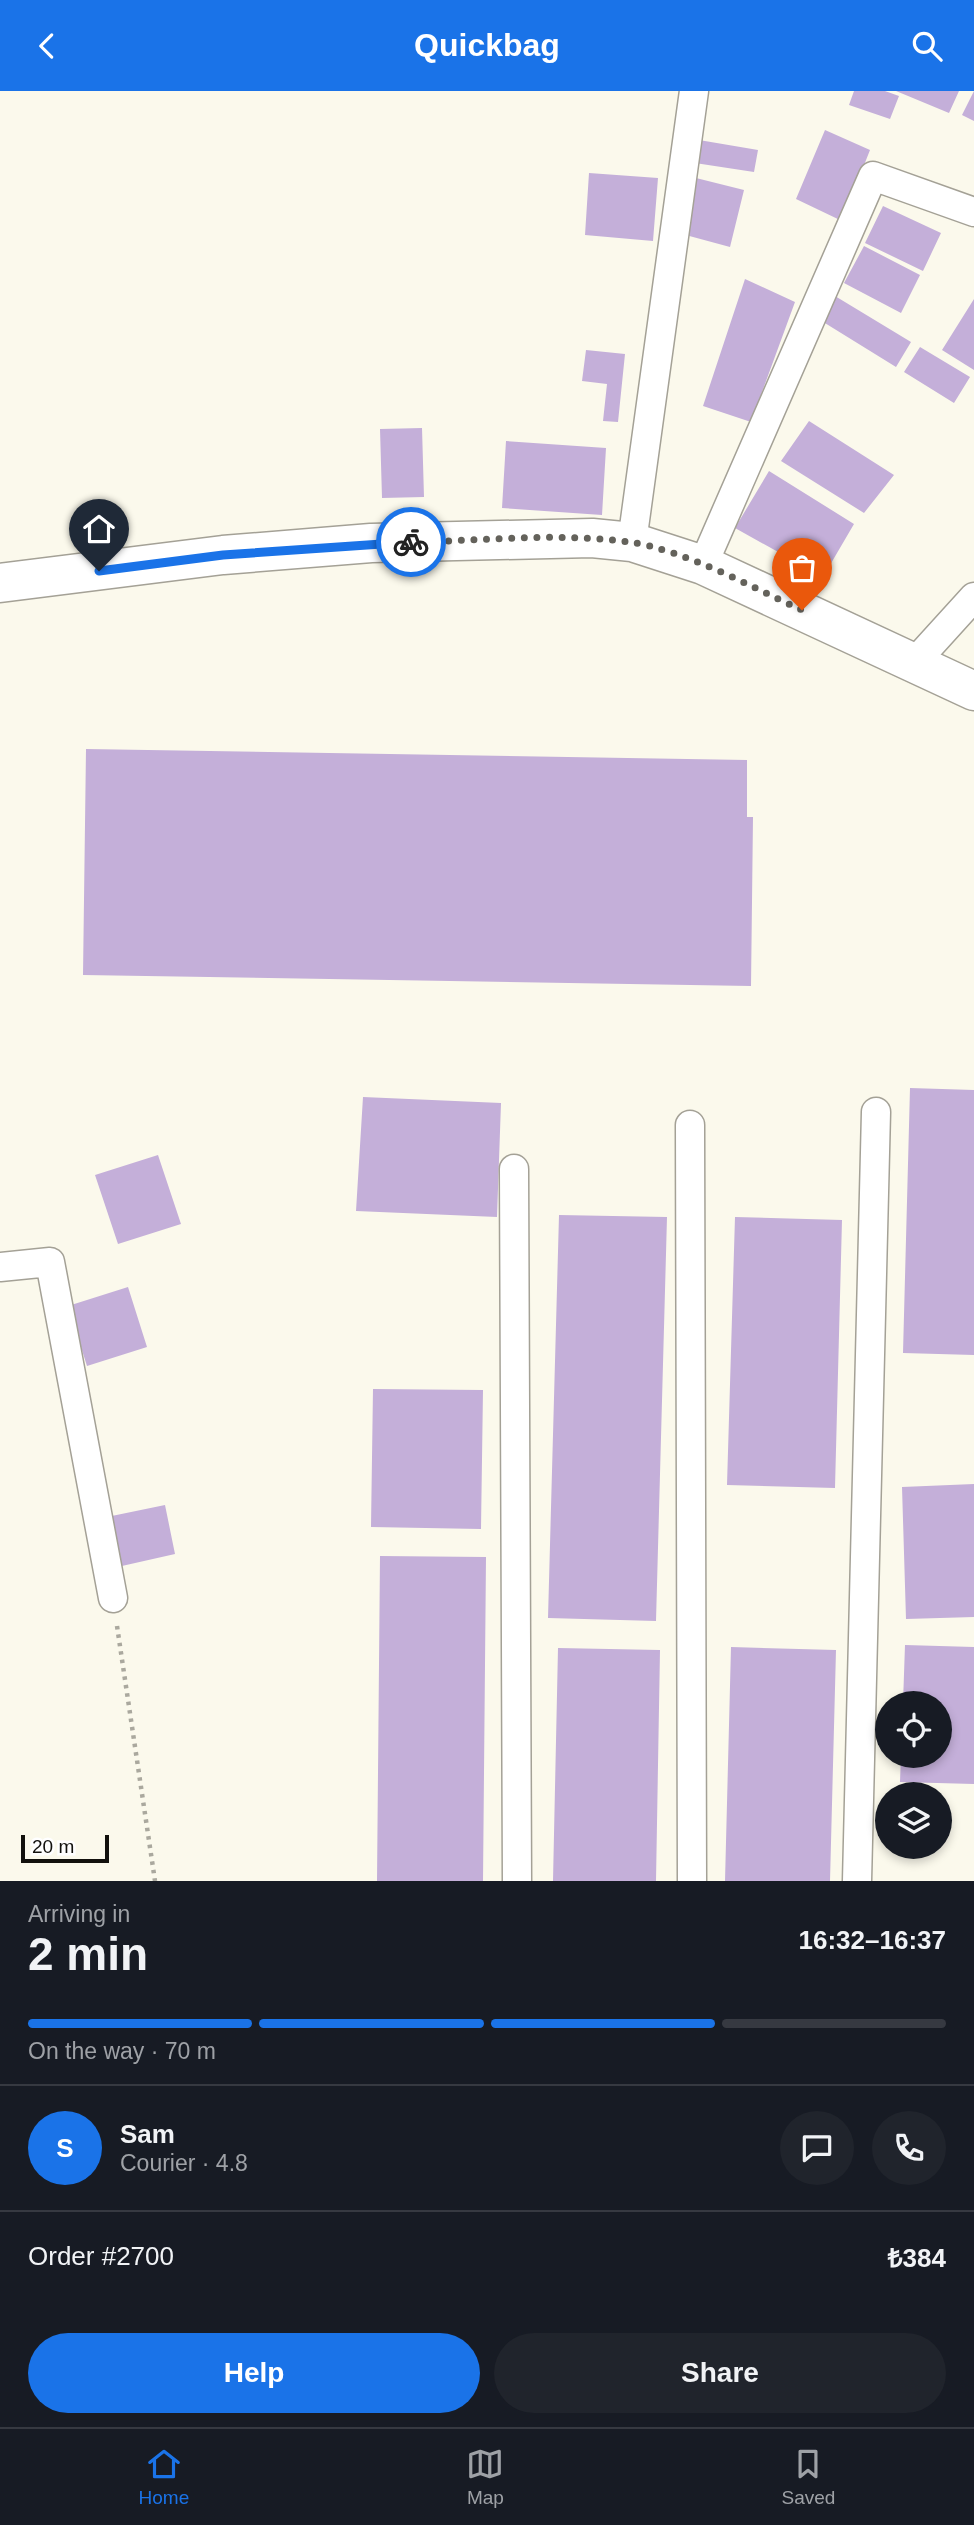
<!DOCTYPE html>
<meta charset="utf-8">
<style>
:root{--surface:#171b24;--page:#20242c;--text:#f1f3f6;--muted:#9ea1a6;--line:#363941;--accent:#1a73e8}
body{margin:0;font-family:Arial,sans-serif;background:var(--page);color:var(--text);height:100vh;display:flex;flex-direction:column;font-size:26px;white-space:nowrap}
*{box-sizing:border-box;margin:0}
p{font-size:23px;color:var(--muted)}
.icon{flex:none;width:38px;height:38px;fill:none;stroke:currentColor;stroke-width:2;stroke-linecap:round;stroke-linejoin:round}
.map{position:relative;height:1790px;overflow:hidden}
.details{display:flex;flex-direction:column;background:var(--surface);flex:1}
.details>*{flex:none}
.tools{position:absolute;left:875px;top:1600px;display:grid;gap:14px}
.tools a{display:grid;place-items:center;width:77px;height:77px;border-radius:50%;background:var(--surface);box-shadow:0 4px 10px #0003;font-size:35px}
.scale{position:absolute;left:21px;bottom:18px;width:88px;box-sizing:border-box;padding-left:7px;border:4px solid #12110d;border-top:0;font-size:19px;line-height:24px;white-space:nowrap;color:#12110d;-webkit-text-stroke:5px #fff;paint-order:stroke}
.pin{position:absolute;display:grid;place-items:center;width:60px;height:60px;color:#fff;margin:-72px -30px;border-radius:50% 50% 50% 0;rotate:-45deg;box-shadow:0 0 7px #0007}
.pin .icon{rotate:45deg}
.courier{position:absolute;display:grid;place-items:center;width:70px;height:70px;margin:-35px;border:5px solid #1a73e8;border-radius:50%;background:#fff;color:#222;box-shadow:0 2px 9px #0007}
.overview em{font-style:normal;font-weight:700}
.overview div{display:flex;flex-direction:column-reverse}
.overview{display:flex;align-items:center;justify-content:space-between;height:119px;padding:0 28px}
h1{font-size:46px;font-weight:700;line-height:52px}
.bar{display:grid;grid-template-columns:repeat(4,1fr);gap:10px 7px;align-content:center;height:84px;padding:0 28px}
.bar i{height:9px;border-radius:5px;background:var(--line)}
.bar .active{background:var(--accent)}
.bar p{grid-column:span 4}
.line{display:flex;align-items:center;gap:18px;padding:0 28px;border-top:2px solid var(--line)}
.line div{flex:1}
.round{display:grid;place-items:center;flex:none;width:74px;height:74px;border-radius:37px;background:var(--page)}
.button{display:flex;gap:14px;margin-top:auto;padding:14px 28px}
.button a{flex:1;height:80px;border-radius:42px;background:var(--accent);color:#fff;font-size:28px;font-weight:700;line-height:80px;text-align:center}
.button a+a{background:var(--page);color:var(--text)}
header{display:flex;justify-content:space-between;align-items:center;height:91px;padding:0 28px;background:var(--accent);color:#fff;font-size:32px;font-weight:700}
.dock{display:flex;justify-content:space-around;align-items:center;height:98px;border-top:2px solid var(--line);background:var(--surface);font-size:19px;color:var(--muted)}
.dock a{display:grid;justify-items:center;gap:4px}
.dock .active{color:var(--accent)}
.map>svg:first-child{display:block}
.building{fill:#c4afd9}
.lines{fill:none;stroke-linecap:round;stroke-linejoin:round}
.street-casing{stroke:#a4a196;stroke-width:31}
.secondary-casing{stroke:#a4a196;stroke-width:41}
.path{stroke:#aaa89e;stroke-width:4.5;stroke-dasharray:3.5 5;stroke-linecap:butt}
.street{stroke:#fff;stroke-width:28}
.secondary{stroke:#fff;stroke-width:38}
.done{stroke:#64625b;stroke-width:7;stroke-dasharray:0 12.6}
.route{stroke:#1a73e8;stroke-width:9}
</style>
<header><svg class="icon" aria-label="back" viewBox="0 0 24 24"><path d="M15 5l-7 7 7 7"/></svg>Quickbag<svg class="icon" aria-label="search" viewBox="0 0 24 24"><circle cx="10" cy="10" r="6"/><path d="M15 15l6 6"/></svg></header>
<div class="map">
<svg width="974" height="1790" viewBox="0 0 974 1790">
<rect width="100%" height="100%" fill="#fbf9ec"/>
<!-- building -->
<path class="building" d="M854 0H885L899 5 890 28 849 14Z
M896 0H959L949 22Z
M974 0V30L962 24Z
M825 39 870 59 842 130 796 108Z
M699 49 758 59 754 81 695 72Z
M589 82 658 87 653 150 585 144Z
M696 87 744 99 730 156 682 143Z
M883 115 941 142 923 180 865 152Z
M864 155 920 184 901 222 844 192Z
M745 188 795 211 751 331 703 315Z
M835 205 911 251 896 276 820 229Z
M974 208V279L942 259Z
M920 256 970 286 954 312 904 281Z
M586 259 625 263 618 331 603 330 607 293 582 290Z
M809 330 894 384 864 422 781 370Z
M422 337 424 406 382 407 380 338Z
M506 350 606 357 602 424 502 417Z
M769 380 854 433 823 486 735 437Z
M86 658 747 669V726H753L751 895 83 884Z
M910 997 974 999V1264L903 1262Z
M363 1006 501 1012 497 1126 356 1120Z
M158 1064 181 1133 118 1153 95 1084Z
M559 1124 667 1126 656 1530 548 1527Z
M735 1126 842 1129 835 1397 727 1394Z
M128 1196 147 1256 87 1275 68 1215Z
M373 1298 483 1299 481 1438 371 1436Z
M974 1393V1526L906 1528 902 1396Z
M165 1414 175 1463 113 1477 102 1427Z
M380 1465 486 1466 483 1790H377Z
M905 1554 974 1556V1693L900 1691 901 1664H940V1612H903Z
M731 1556 836 1559 830 1790H725Z
M558 1557 660 1559 656 1790H553Z"/>
<g class="lines">
<defs>
<path id="street" d="M632 451 694 0
M703 474 873 85 974 121
M914 572 974 506
M690 1034 692 1790
M514 1078 517 1790
M0 1176 50 1171 113 1507
M857 1790 876 1021"/>
<path id="secondary" d="M0 492 223 464 371 452 592 447 632 451 703 474 974 600"/>
</defs>
<!-- street casing -->
<use href="#street" class="street-casing"/>
<!-- secondary casing -->
<use href="#secondary" class="secondary-casing"/>
<!-- path -->
<path class="path" d="M117 1535 155 1790"/>
<!-- street -->
<use href="#street" class="street"/>
<!-- secondary -->
<use href="#secondary" class="secondary"/>
</g>
<g class="lines">
<!-- done -->
<path class="done" d="M411 451C482 450 558 441 629 451 685 459 751 496 802 519"/>
<!-- route -->
<path class="route" d="M99 480 223 464 411 451"/>
</g>
</svg>
<div class="tools">
<a><svg class="icon" aria-label="locate" viewBox="0 0 24 24"><circle cx="12" cy="12" r="6"/><path d="M12 2v4M12 18v4M2 12h4M18 12h4"/></svg></a>
<a><svg class="icon" aria-label="layers" viewBox="0 0 24 24"><path d="M12 4l9 5-9 5-9-5zM3 14l9 5 9-5"/></svg></a>
</div>
<div class="scale">20 m</div>
<div class="pin" style="left:802px;top:519px;background:#ea580c"><svg class="icon" aria-label="bag" viewBox="0 0 24 24"><path d="M5 8h14l-1 12H6zM9 8a3 3 0 0 1 6 0"/></svg></div>
<div class="pin" style="left:99px;top:480px;background:#1f2937"><svg class="icon" aria-label="home" viewBox="0 0 24 24"><path d="M3 11l9-7 9 7M6 9v11h12V9"/></svg></div>
<div class="courier" style="left:411px;top:451px"><svg class="icon" aria-label="bike" viewBox="0 0 24 24"><circle cx="6" cy="16" r="4"/><circle cx="18" cy="16" r="4"/><path d="M6 16l4-8h5l3 8M10 8l3 8H6M13 5h3"/></svg></div>
</div>
<section class="details">
<div class="overview"><div><h1>2 min</h1><p>Arriving in</p></div><em>16:32–16:37</em></div>
<div class="bar"><i class="active"></i><i class="active"></i><i class="active"></i><i></i><p>On the way · 70 m</p></div>
<div class="line" style="height:126px"><b class="round" style="background:var(--accent);color:#fff">S</b><div><b>Sam</b><p>Courier · 4.8</p></div><a class="round"><svg class="icon" aria-label="chat" viewBox="0 0 24 24"><path d="M4 5h16v11H9l-5 4z"/></svg></a><a class="round"><svg class="icon" aria-label="phone" viewBox="0 0 24 24"><path d="M5 4h4l2 5-3 2q2 4 5 5l2-3 5 2v4C11 20 4 13 5 4z"/></svg></a></div>
<div class="line" style="height:91px"><div>Order #2700</div><b>₺384</b></div>
<div class="button"><a>Help</a><a>Share</a></div>
</section>
<nav class="dock">
<a class="active"><svg class="icon" aria-label="home" viewBox="0 0 24 24"><path d="M3 11l9-7 9 7M6 9v11h12V9"/></svg>Home</a>
<a><svg class="icon" aria-label="map" viewBox="0 0 24 24"><path d="M3 6l6-2 6 2 6-2v14l-6 2-6-2-6 2zM9 4v14M15 6v14"/></svg>Map</a>
<a><svg class="icon" aria-label="saved" viewBox="0 0 24 24"><path d="M7 4h10v16l-5-4-5 4z"/></svg>Saved</a>
</nav>
